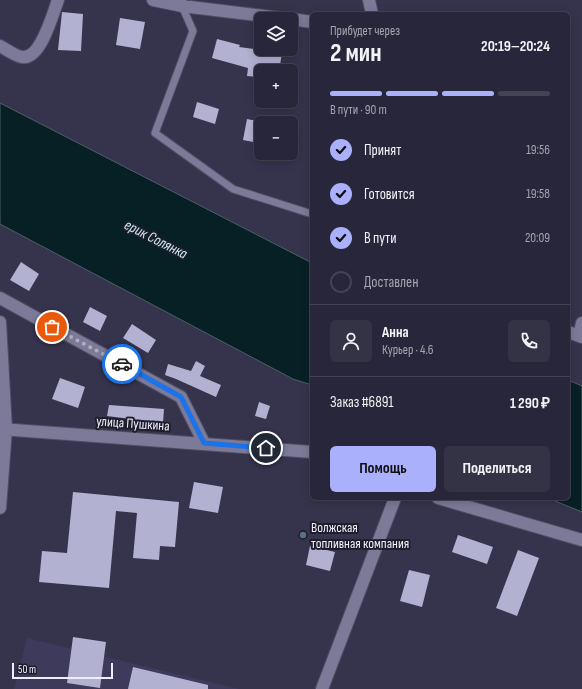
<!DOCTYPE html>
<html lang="ru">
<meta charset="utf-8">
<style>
:root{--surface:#28263a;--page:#343245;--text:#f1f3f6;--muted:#a5a5af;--line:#444354;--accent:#aab0fb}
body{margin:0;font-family:"Sofia Sans Condensed",sans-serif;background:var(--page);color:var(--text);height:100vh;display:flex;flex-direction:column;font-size:15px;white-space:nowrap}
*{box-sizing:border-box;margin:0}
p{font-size:13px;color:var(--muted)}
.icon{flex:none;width:22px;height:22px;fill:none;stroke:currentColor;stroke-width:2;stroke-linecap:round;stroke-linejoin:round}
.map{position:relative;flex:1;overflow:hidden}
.side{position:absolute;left:310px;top:12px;width:260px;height:488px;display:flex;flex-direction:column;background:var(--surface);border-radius:6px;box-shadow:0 2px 10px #0003,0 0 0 1px var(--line)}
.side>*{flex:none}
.buttons{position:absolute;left:254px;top:12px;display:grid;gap:8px}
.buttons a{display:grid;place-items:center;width:44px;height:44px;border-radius:6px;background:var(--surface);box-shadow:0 2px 10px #0003,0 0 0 1px var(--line);font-size:20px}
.scale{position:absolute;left:12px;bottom:10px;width:101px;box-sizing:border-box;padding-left:4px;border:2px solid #efeeff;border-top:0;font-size:11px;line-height:14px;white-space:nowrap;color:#efeeff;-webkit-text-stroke:3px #1e1d29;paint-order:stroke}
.pin{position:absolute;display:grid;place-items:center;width:34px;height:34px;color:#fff;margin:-17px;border:2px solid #fff;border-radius:50%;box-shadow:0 1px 4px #0007}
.courier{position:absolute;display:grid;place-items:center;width:40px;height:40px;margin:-20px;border:3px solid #1a73e8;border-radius:50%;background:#fff;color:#222;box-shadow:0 1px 5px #0007}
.head em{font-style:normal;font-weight:700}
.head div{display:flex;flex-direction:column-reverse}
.head{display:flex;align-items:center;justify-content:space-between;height:68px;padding:0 20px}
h1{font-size:26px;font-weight:700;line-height:30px}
.bar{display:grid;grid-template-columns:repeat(4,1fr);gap:6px 4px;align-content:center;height:48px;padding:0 20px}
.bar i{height:5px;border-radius:3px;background:var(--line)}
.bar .current{background:var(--accent)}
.bar p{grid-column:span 4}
.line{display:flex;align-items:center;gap:10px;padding:0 20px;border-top:1px solid var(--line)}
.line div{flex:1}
.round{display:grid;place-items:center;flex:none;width:42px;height:42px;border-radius:6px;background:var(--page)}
ol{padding:0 20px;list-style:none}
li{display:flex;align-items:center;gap:12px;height:44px}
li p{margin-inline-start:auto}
li .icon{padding:4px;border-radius:50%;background:var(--accent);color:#111;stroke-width:4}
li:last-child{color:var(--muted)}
li i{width:22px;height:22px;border:2px solid var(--line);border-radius:50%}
.primary-button{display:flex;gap:8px;margin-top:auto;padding:8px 20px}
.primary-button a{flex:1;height:46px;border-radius:6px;background:var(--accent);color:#111;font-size:16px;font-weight:700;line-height:46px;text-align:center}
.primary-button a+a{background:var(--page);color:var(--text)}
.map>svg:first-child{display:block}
.built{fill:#3e3a5b}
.water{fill:#072026;stroke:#4d5e67}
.building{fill:#b3b1d1}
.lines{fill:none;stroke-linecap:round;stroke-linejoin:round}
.lane-casing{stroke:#504e63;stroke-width:9}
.street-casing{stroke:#504e63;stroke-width:14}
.secondary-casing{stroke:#504e63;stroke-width:14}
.lane{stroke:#7c7a98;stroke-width:7}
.street{stroke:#7c7a98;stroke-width:12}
.secondary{stroke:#7c7a98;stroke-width:12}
.done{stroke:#aeadc1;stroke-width:4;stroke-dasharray:0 7.2}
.route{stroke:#1a73e8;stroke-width:5}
.service-dot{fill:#5c6f8a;stroke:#1e1d29;stroke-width:1.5}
.labels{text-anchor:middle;stroke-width:4;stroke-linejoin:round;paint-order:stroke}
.street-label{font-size:14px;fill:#efeeff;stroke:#1e1d29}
.poi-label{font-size:14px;fill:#efeeff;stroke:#1e1d29;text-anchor:start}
.water-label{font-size:15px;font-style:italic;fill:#c4edf7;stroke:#1e1d29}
</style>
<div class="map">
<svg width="582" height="689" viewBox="0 0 582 689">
<rect width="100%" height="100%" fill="#36334d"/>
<!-- built -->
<path class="built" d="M27 638 239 689H14Z"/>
<!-- water -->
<path class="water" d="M0 103 312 263V385L293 379 0 224Z
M568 380 582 386V512L548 498H568Z"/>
<!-- building -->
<path class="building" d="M62 12 83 14 81 51 58 50Z
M120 18 145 22 140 49 116 45Z
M217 39 240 45 239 47 282 53 279 71H261V77L247 76 248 68 212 58Z
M197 102 219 109 215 124 193 117Z
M247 119 262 122 258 143 243 140Z
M21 262 39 274 29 291 10 280Z
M90 307 107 316 100 331 83 322Z
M132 324 156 340 148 353 123 338Z
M196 361 205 366 200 376 221 385 216 397 176 379 165 375 168 364 191 371Z
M60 378 85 387 78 408 52 399Z
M259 402 270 406 266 419 255 416Z
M109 405 164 409 163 423 107 416Z
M194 482 223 487 218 513 189 508Z
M73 492 179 502 175 547 160 546 159 560 133 558 137 513 116 511 109 588 39 582 42 551 67 553Z
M458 535 493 547 487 564 452 552Z
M310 546 335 552 330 571 306 565Z
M518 550 539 558 517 616 496 608Z
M409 570 430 575 422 607 400 601Z
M73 637 106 642 100 688 67 683Z
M133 667 208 685V689H128Z"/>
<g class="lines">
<defs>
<path id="lane" d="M183 0 182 6 193 31 155 133 233 189 312 214"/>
<path id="street" d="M153 0 182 6 289 19
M369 0 372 14
M291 19 312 22
M0 46C6 49 15 56 22 57 41 60 53 13 58 0
M0 298 181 397 204 443
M0 322 6 429 0 508
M568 332 582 337
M579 336 582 323
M322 689 395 498"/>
<path id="secondary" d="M0 429 312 452
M438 498 582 540"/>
</defs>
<!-- lane casing -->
<use href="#lane" class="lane-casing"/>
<!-- street casing -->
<use href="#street" class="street-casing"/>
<!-- secondary casing -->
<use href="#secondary" class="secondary-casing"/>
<!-- lane -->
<use href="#lane" class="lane"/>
<!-- street -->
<use href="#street" class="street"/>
<!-- secondary -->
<use href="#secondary" class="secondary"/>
</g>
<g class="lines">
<!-- done -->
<path class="done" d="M52 327 122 364"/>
<!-- route -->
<path class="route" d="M122 364 181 397 204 443 266 448"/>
</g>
<!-- markers -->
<circle class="service-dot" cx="303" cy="535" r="4"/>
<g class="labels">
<!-- street labels -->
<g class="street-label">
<text transform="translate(133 423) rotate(4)" y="5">улица Пушкина</text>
</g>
<!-- poi labels -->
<g class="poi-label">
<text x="311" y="532">Волжская<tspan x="311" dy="16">топливная компания</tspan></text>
</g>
<!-- water labels -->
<g class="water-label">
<text transform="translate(156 239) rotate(27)" y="5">ерик Солянка</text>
</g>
</g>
</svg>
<div class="buttons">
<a><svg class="icon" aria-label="layers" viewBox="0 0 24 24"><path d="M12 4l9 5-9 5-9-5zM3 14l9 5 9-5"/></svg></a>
<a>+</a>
<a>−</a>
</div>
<div class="scale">50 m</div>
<div class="pin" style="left:52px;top:327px;background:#ea580c"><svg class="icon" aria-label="bag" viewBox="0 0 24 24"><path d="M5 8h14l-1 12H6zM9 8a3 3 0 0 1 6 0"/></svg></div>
<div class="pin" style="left:266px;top:448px;background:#1f2937"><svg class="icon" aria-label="home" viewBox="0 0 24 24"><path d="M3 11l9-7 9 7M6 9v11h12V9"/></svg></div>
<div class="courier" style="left:122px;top:364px"><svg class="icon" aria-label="car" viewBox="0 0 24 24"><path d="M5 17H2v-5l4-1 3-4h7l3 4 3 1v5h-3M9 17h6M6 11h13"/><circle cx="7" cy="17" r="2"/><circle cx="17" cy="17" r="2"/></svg></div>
<section class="side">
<div class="head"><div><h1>2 мин</h1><p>Прибудет через</p></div><em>20:19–20:24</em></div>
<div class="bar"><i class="current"></i><i class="current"></i><i class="current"></i><i></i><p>В пути · 90 m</p></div>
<ol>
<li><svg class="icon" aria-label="check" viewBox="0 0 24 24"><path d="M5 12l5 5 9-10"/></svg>Принят<p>19:56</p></li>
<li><svg class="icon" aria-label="check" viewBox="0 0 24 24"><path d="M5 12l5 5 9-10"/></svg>Готовится<p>19:58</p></li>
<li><svg class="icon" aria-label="check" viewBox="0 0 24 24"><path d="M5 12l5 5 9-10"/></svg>В пути<p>20:09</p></li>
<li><i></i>Доставлен</li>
</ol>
<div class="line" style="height:72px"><a class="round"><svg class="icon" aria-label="person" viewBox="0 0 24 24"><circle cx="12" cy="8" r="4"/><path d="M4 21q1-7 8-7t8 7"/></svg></a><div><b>Анна</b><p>Курьер · 4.6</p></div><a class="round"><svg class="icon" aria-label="phone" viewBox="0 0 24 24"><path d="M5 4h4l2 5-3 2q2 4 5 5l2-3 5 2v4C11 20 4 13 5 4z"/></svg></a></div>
<div class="line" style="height:52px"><div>Заказ #6891</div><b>1 290 ₽</b></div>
<div class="primary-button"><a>Помощь</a><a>Поделиться</a></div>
</section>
</div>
